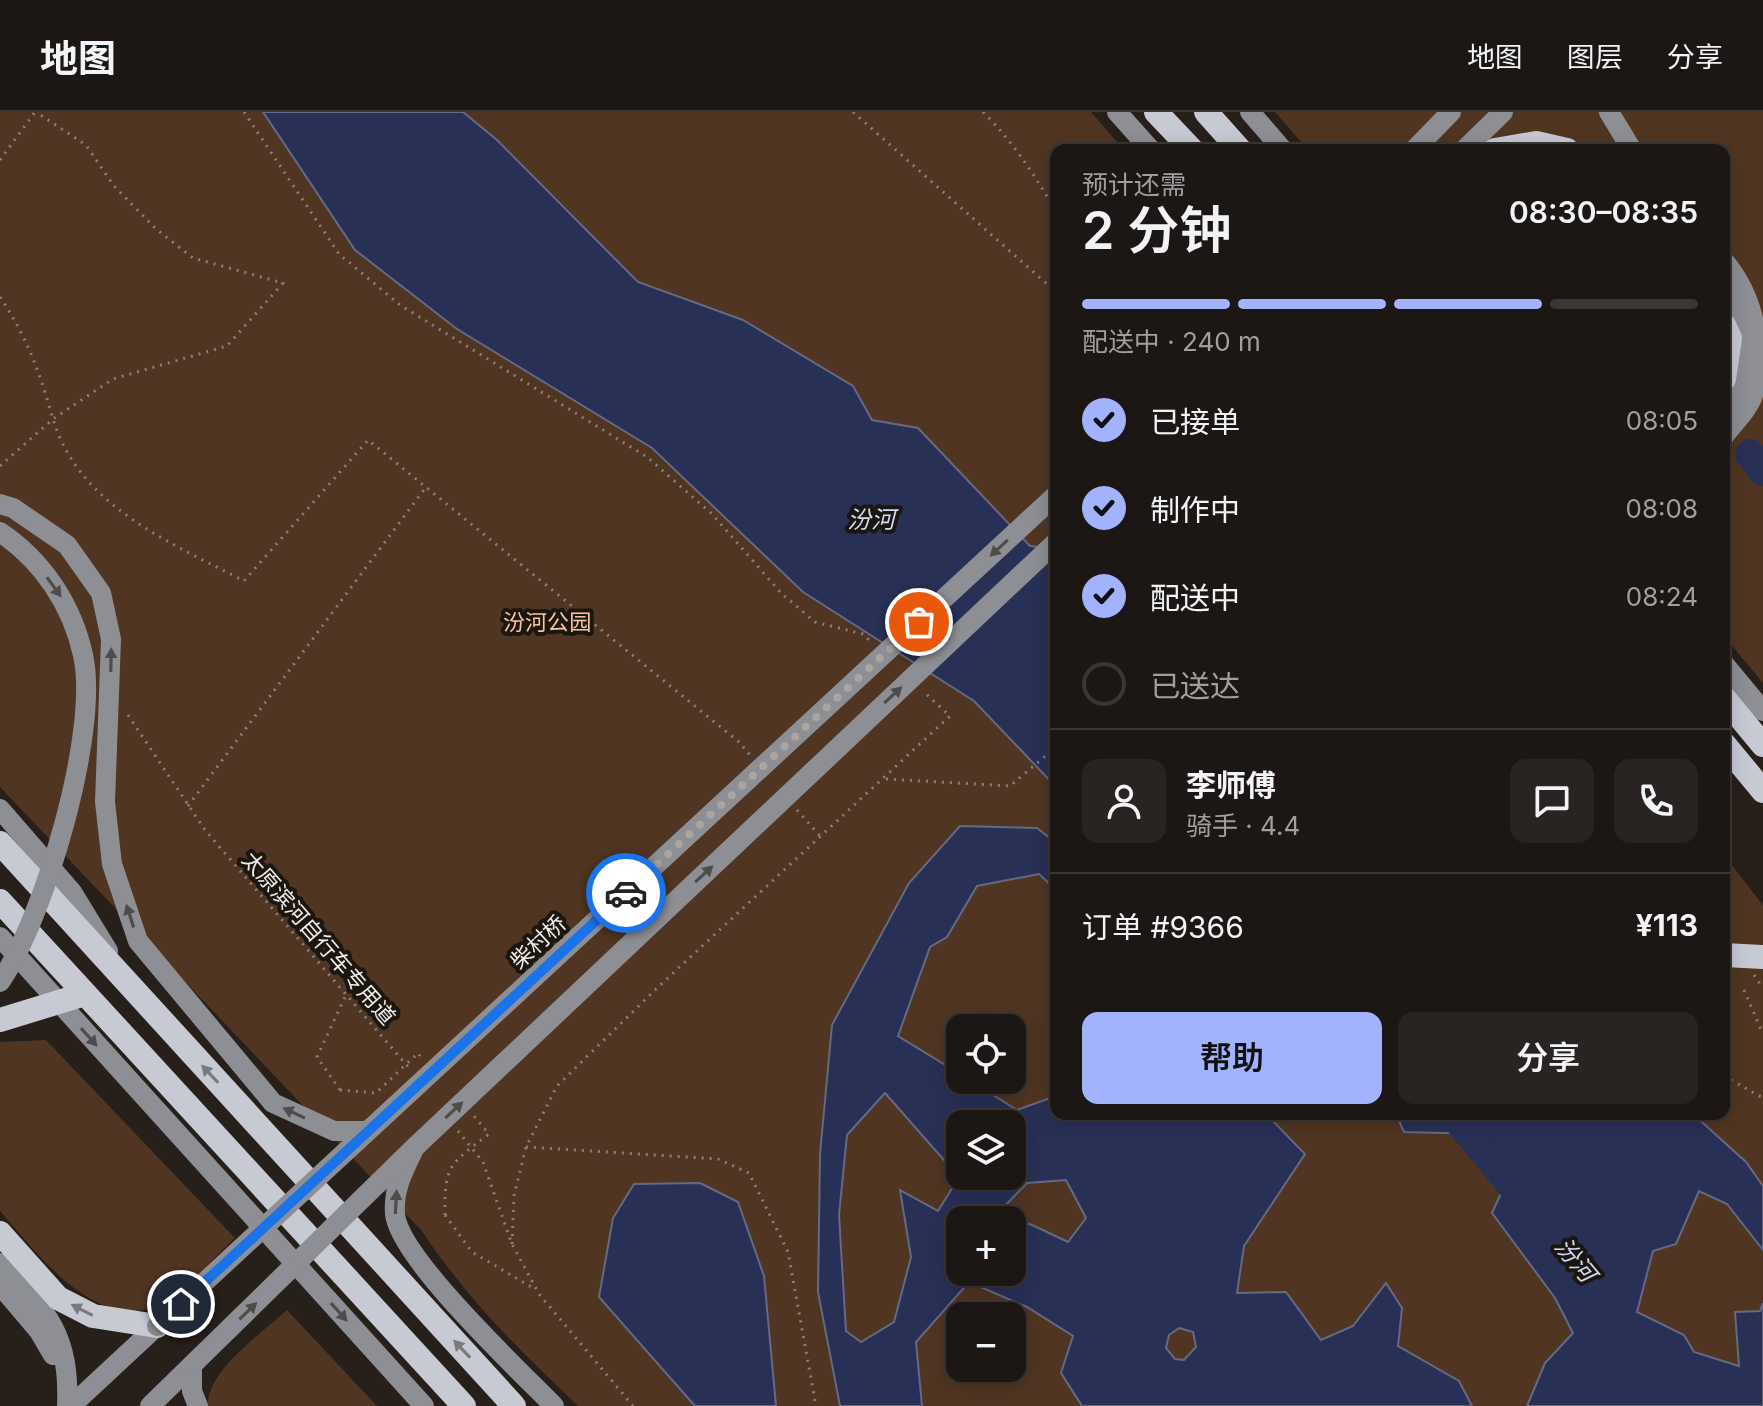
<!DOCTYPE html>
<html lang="zh">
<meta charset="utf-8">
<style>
:root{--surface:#1c1714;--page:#292422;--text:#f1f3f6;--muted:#a09fa0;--line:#3a3634;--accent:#a2b2fd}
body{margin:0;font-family:Inter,"Noto Sans SC",sans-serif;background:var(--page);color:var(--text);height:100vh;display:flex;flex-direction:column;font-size:30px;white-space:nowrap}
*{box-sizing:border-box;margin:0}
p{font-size:26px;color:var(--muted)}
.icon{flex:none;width:44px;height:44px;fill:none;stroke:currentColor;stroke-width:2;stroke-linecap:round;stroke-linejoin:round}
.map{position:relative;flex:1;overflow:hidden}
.side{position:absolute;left:1050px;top:32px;width:680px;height:976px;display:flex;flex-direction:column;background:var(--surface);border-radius:16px;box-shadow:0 4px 20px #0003,0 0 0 2px var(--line)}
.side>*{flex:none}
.fabs{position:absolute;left:946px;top:902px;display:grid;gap:16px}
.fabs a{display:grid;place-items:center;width:80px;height:80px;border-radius:16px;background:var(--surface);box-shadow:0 4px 20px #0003,0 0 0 2px var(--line);font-size:40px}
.pin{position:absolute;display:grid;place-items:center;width:68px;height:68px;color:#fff;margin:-34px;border:4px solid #fff;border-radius:50%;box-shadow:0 2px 8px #0007}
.courier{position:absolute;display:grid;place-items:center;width:80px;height:80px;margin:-40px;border:6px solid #1a73e8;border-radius:50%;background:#fff;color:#222;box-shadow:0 2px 10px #0007}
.overview em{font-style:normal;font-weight:600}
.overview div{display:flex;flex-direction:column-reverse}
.overview{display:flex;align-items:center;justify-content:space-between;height:136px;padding:0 32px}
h1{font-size:52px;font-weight:600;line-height:60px}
.bar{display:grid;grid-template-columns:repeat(4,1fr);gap:12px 8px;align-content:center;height:96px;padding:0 32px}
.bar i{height:10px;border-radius:6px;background:var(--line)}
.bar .current{background:var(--accent)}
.bar p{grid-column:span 4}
.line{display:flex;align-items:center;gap:20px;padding:0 32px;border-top:2px solid var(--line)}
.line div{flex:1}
.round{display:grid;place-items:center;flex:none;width:84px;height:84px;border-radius:16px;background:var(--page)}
ol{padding:0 32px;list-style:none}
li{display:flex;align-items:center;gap:24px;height:88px}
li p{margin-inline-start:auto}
li .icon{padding:8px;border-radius:50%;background:var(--accent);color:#111;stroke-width:4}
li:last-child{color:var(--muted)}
li i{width:44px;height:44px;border:4px solid var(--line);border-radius:50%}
.action{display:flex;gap:16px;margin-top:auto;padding:16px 32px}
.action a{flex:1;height:92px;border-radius:16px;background:var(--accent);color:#111;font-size:32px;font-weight:600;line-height:92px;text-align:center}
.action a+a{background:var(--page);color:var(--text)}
header{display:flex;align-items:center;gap:48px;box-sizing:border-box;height:112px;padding:0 40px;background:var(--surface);border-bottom:2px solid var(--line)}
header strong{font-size:38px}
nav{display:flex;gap:44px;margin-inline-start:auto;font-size:28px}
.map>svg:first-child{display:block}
.green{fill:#503522;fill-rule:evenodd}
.water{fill:#293056;stroke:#656982;stroke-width:2;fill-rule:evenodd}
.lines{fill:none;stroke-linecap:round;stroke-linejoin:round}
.river{stroke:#293056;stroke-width:30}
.path{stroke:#86807c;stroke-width:3;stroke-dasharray:2 6;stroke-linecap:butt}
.secondary{stroke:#8d8f95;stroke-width:20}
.highway{stroke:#c7cad3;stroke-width:24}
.path-bridge{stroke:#86807c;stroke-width:3;stroke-dasharray:2 6;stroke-linecap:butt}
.secondary-bridge{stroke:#8d8f95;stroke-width:20}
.highway-bridge{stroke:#c7cad3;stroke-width:24}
.oneway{fill:#4f4c4c}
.oneway2{fill:#7a797c}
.done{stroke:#aba5a1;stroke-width:8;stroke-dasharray:0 14.4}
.route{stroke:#1a73e8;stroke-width:10}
.labels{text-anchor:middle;stroke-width:8;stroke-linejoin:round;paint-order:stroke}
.park-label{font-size:22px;fill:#fac49f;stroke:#1c1611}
.street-label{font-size:22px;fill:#f2edea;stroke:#1c1611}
.water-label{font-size:24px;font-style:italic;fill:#d2d9f5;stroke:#1c1611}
</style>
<header>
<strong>地图</strong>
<nav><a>地图</a><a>图层</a><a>分享</a></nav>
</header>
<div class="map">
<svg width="1763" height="1294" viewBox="0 0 1763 1294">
<rect width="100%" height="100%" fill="#261f1a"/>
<!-- green -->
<path class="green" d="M0 0H1091L1124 38H1056V1002H1724V743L1763 793V1294H578C520 1239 466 1186 422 1119L0 675ZM960 916H1012V968H960ZM960 1012H1012V1064H960ZM960 1108H1012V1160H960ZM960 1204H1012V1256H960Z
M1275 0H1763V571L1724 524V38H1308Z
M46 928 235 1126C214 1145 192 1172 168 1188 101 1230 37 1141 0 1099V930Z
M287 1198 377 1294H208C206 1259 262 1221 287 1198Z"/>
<!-- water -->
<path class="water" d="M263 0H463L497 28 638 170 743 208 853 274 872 308 918 316 1030 434 1056 437V675L974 589 803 480 652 336 457 217 355 138Z
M960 714 1037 716 1056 731V778L1039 762 977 774 947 825 930 835 898 924 960 962V968H969L1017 998 1056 984V1002H1266L1305 1042 1244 1134 1237 1181 1286 1180 1321 1228 1353 1214 1386 1171 1402 1196 1398 1234 1459 1269 1472 1294H1082L1061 1261 1073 1224 1027 1195 969 1170 916 1230 922 1294H840L818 1180 820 1042 832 913 909 771ZM885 981 959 1065 938 1099 900 1078 911 1145 894 1210 861 1230 846 1219 839 1103 847 1023ZM960 1012H1012V1064H960ZM1066 1068 1086 1106 1068 1130 1032 1113 997 1102 1027 1071ZM1012 1108V1160H960V1108ZM1179 1216 1193 1220 1196 1235 1184 1248 1175 1247 1166 1236 1169 1223Z
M1396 1002H1693L1746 1050 1763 1074V1138L1727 1092 1699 1079 1676 1132 1653 1139 1637 1200 1684 1223 1694 1240 1739 1254 1735 1200 1760 1199 1763 1191V1294H1527L1545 1251 1573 1221 1555 1186 1492 1101 1509 1064 1483 1022 1404 1020Z
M700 1071 738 1090 764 1164 776 1294H695L599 1185 613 1106 634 1072Z"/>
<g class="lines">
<!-- river -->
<path class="river" d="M1750 342 1763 359
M1453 1002 1533 1099"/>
<!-- path -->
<path class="path" d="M244 0 339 142 400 193 647 345 712 402 781 481 815 510 863 522 871 530
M853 0 1056 180
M983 0C1013 30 1035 63 1056 100
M0 48 35 0
M0 185C27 225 40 261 53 307 79 394 171 431 244 469L368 328 739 630 750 643
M0 354 53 307 113 267 227 234 283 171 193 146 156 117 114 74 86 33 36 0
M128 603 205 718 409 956
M886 667 1010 674 1056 635
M188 694 426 375
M797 698 820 724
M1754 863 1763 876
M1744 878 1763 922
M1724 964 1763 986
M340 978 317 945 346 883
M458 1019 483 1050 512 1132 539 1182 633 1294
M526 1035 718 1047 749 1061 788 1140 816 1294
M445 1103 472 1140 533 1176
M512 1132 514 1084 526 1035 557 974 656 877 950 604 923 579"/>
<!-- secondary -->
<path class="secondary" d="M1117 0 1151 38
M1250 0 1283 38
M1609 0 1632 38
M1414 38 1451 0
M1464 38 1503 0
M1724 149C1756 187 1763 235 1753 283 1748 298 1733 312 1724 324
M1724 175C1751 212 1753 268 1724 305
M1724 552 1763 599
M0 697 72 780 108 839
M0 825 424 1294
M413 1039C403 1060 393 1078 395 1102 399 1146 520 1259 554 1294
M0 1151C48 1200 70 1223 67 1294
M0 1173 39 1219 53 1243
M192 1253V1279L198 1294
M71 1294 157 1214
M150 1294 192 1253"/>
<!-- highway -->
<path class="highway" d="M1156 0 1192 38
M1206 0 1240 38
M1495 38 1536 31 1567 38
M1724 213 1730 226 1724 267
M1724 586 1763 633
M1724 632 1763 679
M0 731 514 1294
M0 789 464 1294
M0 908 85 882
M0 1121 58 1186 93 1204 157 1214"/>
<!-- path-bridge -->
<path class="path-bridge" d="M340 978 376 981 418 941 420 944
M445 1103C444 1053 450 1052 489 1022L474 1004"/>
<!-- secondary-bridge -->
<path class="secondary-bridge" d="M0 392 13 396 67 433 101 481 111 527 105 690 112 752 138 829 273 991 334 1019H368
M0 420C43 449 72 493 83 543 100 619 44 807 0 870
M157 1214 1056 383
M192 1253 415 1035 1056 430"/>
<!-- highway-bridge -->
<path class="highway-bridge" d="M1724 843 1763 845"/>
</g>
<!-- one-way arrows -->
<defs><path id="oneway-solid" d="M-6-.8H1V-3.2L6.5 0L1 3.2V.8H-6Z" transform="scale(2)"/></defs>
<g class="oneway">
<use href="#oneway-solid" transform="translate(999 436) rotate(137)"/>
<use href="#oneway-solid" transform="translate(54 475) rotate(54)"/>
<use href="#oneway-solid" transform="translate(111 548) rotate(-89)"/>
<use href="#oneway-solid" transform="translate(893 583) rotate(-43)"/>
<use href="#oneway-solid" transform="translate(704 762) rotate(-43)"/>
<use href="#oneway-solid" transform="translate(130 804) rotate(-108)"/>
<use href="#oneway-solid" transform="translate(89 925) rotate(48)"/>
<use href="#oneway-solid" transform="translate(454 998) rotate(-43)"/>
<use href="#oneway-solid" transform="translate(294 1001) rotate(-155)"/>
<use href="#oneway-solid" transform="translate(396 1090) rotate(-87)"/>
<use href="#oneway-solid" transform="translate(248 1199) rotate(-44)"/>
<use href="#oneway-solid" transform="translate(339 1200) rotate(48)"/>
</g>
<g class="oneway2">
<use href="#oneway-solid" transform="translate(210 962) rotate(-133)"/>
<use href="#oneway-solid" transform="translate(82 1198) rotate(-153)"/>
<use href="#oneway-solid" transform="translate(462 1237) rotate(-133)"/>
</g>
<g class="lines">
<!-- done -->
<path class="done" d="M626 781 919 510"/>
<!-- route -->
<path class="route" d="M181 1192 626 781"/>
</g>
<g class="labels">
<!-- park labels -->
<g class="park-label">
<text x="547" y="518">汾河公园</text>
</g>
<!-- street labels -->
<g class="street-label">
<text transform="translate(319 826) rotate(49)" y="8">太原滨河自行车专用道</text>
<text transform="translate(538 830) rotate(-43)" y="8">柴村桥</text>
</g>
<!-- water labels -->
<g class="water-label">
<text x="871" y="416">汾河</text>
<text transform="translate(1575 1148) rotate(50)" y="8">汾河</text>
</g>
</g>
</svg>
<div class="fabs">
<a><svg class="icon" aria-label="locate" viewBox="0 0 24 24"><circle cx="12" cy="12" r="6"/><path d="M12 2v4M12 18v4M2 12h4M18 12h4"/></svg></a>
<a><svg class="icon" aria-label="layers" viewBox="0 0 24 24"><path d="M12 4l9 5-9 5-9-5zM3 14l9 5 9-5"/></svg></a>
<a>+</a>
<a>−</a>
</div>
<div class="pin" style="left:919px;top:510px;background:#ea580c"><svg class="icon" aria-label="bag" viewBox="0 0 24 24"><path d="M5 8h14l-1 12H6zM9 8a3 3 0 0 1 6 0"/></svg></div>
<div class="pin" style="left:181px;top:1192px;background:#1f2937"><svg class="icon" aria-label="home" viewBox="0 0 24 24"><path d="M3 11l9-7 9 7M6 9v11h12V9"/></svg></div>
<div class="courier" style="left:626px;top:781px"><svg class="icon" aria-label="car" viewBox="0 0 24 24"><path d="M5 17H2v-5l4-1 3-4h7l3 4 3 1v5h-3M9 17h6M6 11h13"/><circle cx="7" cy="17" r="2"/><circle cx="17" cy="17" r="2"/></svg></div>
<section class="side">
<div class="overview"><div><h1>2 分钟</h1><p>预计还需</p></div><em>08:30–08:35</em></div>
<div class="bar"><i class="current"></i><i class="current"></i><i class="current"></i><i></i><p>配送中 · 240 m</p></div>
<ol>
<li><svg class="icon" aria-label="check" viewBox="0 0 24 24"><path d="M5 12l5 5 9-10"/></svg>已接单<p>08:05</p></li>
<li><svg class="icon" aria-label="check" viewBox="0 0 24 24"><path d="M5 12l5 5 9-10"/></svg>制作中<p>08:08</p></li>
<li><svg class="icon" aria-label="check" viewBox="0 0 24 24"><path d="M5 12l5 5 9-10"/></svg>配送中<p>08:24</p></li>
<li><i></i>已送达</li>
</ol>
<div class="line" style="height:144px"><a class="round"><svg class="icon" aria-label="person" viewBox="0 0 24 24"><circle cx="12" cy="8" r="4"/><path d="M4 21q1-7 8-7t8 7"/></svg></a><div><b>李师傅</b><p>骑手 · 4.4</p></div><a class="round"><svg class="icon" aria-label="chat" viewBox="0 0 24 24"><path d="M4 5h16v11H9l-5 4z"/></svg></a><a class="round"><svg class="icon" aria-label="phone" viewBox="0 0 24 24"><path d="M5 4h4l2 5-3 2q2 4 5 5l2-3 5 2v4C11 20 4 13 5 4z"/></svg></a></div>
<div class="line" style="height:104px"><div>订单 #9366</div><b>¥113</b></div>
<div class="action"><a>帮助</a><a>分享</a></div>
</section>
</div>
